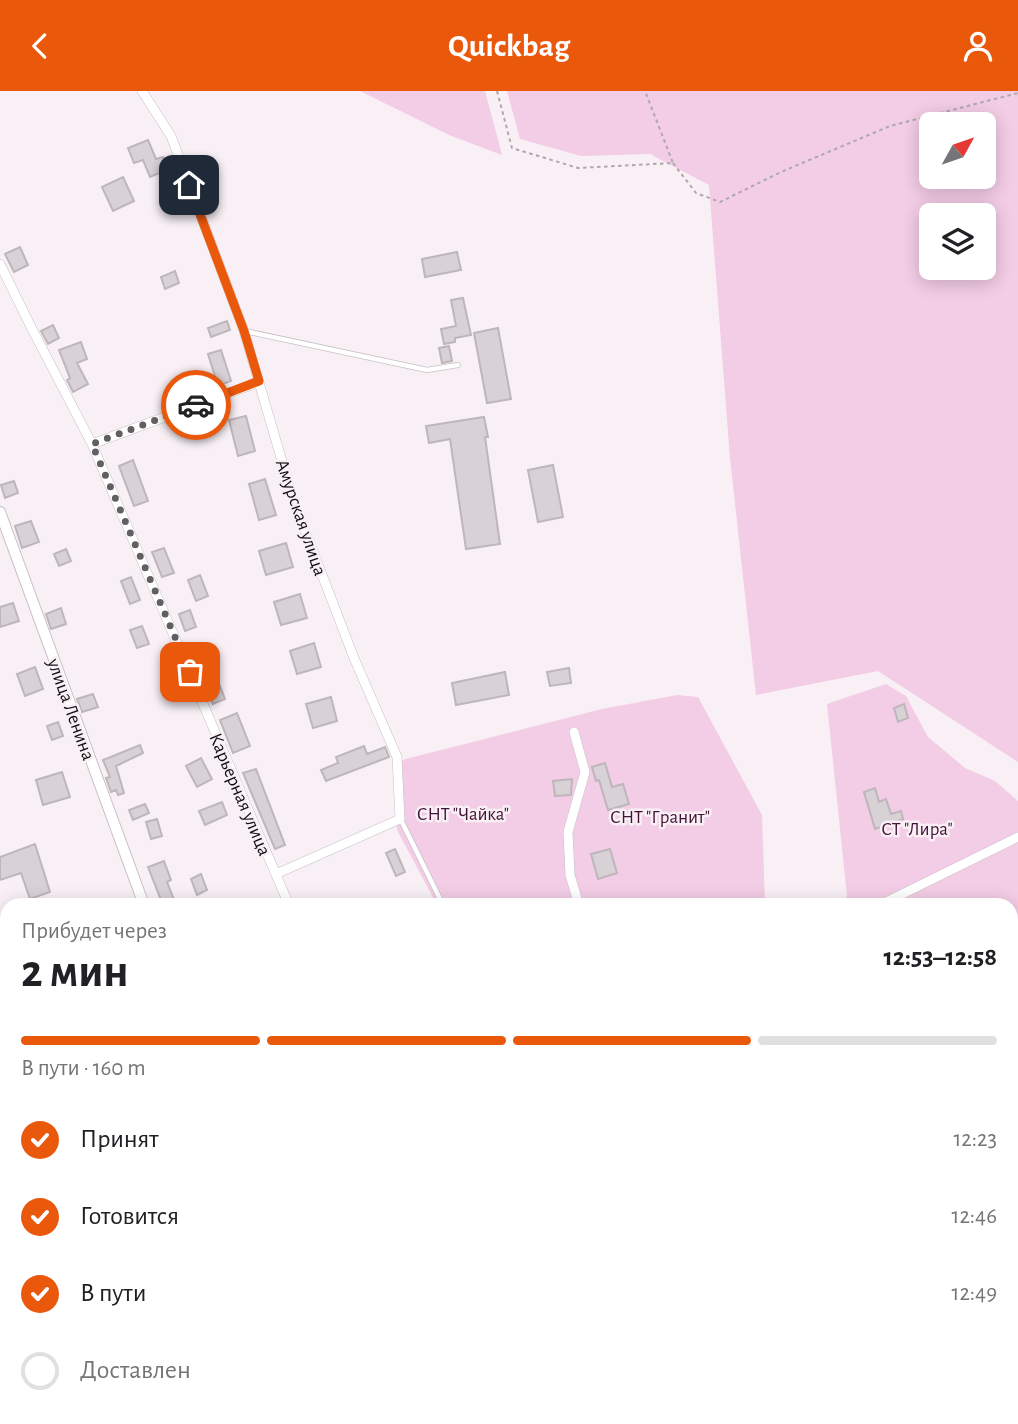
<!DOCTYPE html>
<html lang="ru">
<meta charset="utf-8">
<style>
:root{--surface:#fff;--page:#f2f2f2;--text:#202124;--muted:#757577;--line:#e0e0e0;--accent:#ea580c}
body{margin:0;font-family:"Alegreya Sans",sans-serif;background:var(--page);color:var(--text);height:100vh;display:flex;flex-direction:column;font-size:26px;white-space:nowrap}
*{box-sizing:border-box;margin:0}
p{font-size:23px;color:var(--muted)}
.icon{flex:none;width:38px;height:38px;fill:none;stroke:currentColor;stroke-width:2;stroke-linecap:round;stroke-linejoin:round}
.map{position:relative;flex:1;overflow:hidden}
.drawer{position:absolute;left:0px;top:807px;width:1018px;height:527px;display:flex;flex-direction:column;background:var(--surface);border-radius:21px 21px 0 0;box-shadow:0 4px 18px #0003}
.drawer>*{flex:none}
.needle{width:46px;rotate:50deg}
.buttons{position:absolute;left:919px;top:21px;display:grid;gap:14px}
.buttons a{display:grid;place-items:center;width:77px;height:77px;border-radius:10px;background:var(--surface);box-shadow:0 4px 18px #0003;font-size:35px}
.pin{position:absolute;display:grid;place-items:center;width:60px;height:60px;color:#fff;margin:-30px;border-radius:14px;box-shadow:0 4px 10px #0006}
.courier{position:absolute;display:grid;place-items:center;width:70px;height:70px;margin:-35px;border:5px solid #ea580c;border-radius:50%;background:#fff;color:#222;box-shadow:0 2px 9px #0007}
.head em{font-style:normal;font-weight:700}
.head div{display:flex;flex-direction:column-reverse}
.head{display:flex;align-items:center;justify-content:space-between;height:119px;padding:0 21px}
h1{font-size:46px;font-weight:700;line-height:52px}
.bar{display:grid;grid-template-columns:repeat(4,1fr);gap:10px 7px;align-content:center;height:84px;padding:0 21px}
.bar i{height:9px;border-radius:5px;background:var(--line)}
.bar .on{background:var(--accent)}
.bar p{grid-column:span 4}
ol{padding:0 21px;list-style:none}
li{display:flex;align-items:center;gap:21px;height:77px}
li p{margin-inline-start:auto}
li .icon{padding:7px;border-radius:50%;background:var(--accent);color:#fff;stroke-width:4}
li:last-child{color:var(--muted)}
li i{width:38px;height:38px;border:4px solid var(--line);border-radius:50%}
header{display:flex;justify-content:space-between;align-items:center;height:91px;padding:0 21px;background:var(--accent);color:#fff;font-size:32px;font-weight:700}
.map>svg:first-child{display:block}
.green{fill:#f3cce6;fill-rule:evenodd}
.building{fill:#d8d1d6;stroke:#bdb6bb;stroke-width:2}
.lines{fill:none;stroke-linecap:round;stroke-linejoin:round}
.service-casing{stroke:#c8c0c5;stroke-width:6}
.minor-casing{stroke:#c8c0c5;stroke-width:10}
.tertiary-casing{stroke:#c8c0c5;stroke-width:12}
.path{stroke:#aea8ac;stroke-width:2;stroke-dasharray:3.5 3.5;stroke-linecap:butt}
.service{stroke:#fff;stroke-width:4.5}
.minor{stroke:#fff;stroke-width:9}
.tertiary{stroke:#fff;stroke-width:10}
.done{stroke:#625e61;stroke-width:7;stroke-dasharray:0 12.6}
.route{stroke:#ea580c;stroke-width:9}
.labels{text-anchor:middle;stroke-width:5;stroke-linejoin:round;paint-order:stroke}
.street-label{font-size:19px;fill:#120f11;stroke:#f8f0f5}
.park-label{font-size:19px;fill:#441338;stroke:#f8f0f5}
</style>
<header><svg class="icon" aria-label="back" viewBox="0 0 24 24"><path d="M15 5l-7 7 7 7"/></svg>Quickbag<svg class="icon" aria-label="person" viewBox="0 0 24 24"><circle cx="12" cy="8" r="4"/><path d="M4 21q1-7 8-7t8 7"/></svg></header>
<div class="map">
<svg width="1018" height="1333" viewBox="0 0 1018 1333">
<rect width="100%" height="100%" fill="#f8f0f5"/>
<!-- green -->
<path class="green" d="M360 0H485L502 64 449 44Z
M507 0H1018V671L878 580 756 604 730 367 709 94 650 63 581 65 520 48ZM931 33H984V86H931ZM931 124H984V177H931Z
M886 593 906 605 928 646 965 677 995 690 1018 710V1333H658L656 1327 1012 1326V814H841L847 805 827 613Z
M677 604 698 606 762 724 765 814H437L397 739 394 671 602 618Z
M7 1058V1187L0 1162V1061Z
M0 1216 7 1236V1326L19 1327V1333H0Z"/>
<!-- building -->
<path class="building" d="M148 49 156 68 163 66 167 79 150 86 143 69 134 72 128 57Z
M123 86 134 110 113 120 102 96Z
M20 156 28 174 14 181 5 163Z
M457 161 461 179 425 186 422 168Z
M175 180 179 192 165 198 161 186Z
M463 207 471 244 455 247V251L444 253 441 238 456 235 451 209Z
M227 230 230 239 211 246 208 237Z
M53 234 59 247 48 253 41 240Z
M498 237 511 308 487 312 474 242Z
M81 251 87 268 77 272 88 293 73 301 67 289 70 287 59 259Z
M449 255 452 270 442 272 439 257Z
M221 259 231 290 218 295 208 263Z
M246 325 255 360 238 365 229 329Z
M484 326 488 346H485L500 453 466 458 450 348 429 352 426 335Z
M133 369 148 410 134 415 119 375Z
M553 374 563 426 538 431 528 379Z
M265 388 276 424 259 429 249 393Z
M14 390 18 402 5 407 1 394Z
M31 430 39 451 22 457 15 435Z
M286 452 293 476 266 484 259 460Z
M164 457 174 482 162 486 152 461Z
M66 458 71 470 59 475 54 463Z
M200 484 208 505 196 510 188 489Z
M131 486 140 509 130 513 121 490Z
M300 503 307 527 281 534 274 511Z
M13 512 19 530 0 536V516Z
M61 517 66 533 51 538 46 523Z
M190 519 196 536 185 540 179 523Z
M142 535 149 553 137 557 130 539Z
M314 552 321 576 297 583 290 560Z
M211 572 225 608 213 613 200 576Z
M35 576 43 598 25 605 17 583Z
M569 577 571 592 550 595 547 581Z
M505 581 509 604 456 614 452 592Z
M93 603 98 616 82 621 77 608Z
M331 606 337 630 313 637 306 613Z
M904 613 908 627 898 631 894 617Z
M237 622 250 655 233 662 220 629Z
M58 631 63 645 52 649 47 635Z
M140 654 143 662 116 675 124 702 118 704 116 699 111 701 106 687 110 686 103 669Z
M364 655 367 663 385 656 389 666 326 690 321 679 338 672 336 666Z
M201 667 212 688 197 696 186 675Z
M605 672 612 696 623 693 629 713 608 719 599 689 596 690 592 676Z
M256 678 285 754 275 758 243 682Z
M62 681 70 706 43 714 36 689Z
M572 688 571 704 555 705 553 690Z
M875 697 879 711 886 708 891 723 901 720 903 728 875 738 864 701Z
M222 711 227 724 205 734 199 720Z
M145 713 149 722 133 729 129 719Z
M157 728 162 745 151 748 146 731Z
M35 753 50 801 30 808 21 782 0 789V766Z
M395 758 405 781 396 785 386 762Z
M610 758 617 782 598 788 591 763Z
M164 770 171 789 167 791 176 814H163L148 776Z
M201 783 207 799 197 804 191 788Z"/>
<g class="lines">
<defs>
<path id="service" d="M245 240 427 279 458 274
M401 729 443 814
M1012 925 1018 922
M1012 1105 1018 1104
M0 1197 7 1219
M728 1326 729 1333
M795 1333 797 1326"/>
<path id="minor" d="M142 0 171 45 244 240 293 408 354 567 397 666 400 728 276 783
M0 173 31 236 92 353 289 814
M92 353 259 291
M574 641 585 681 568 741 570 784 579 814
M880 814 1018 746
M1012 1264 1018 1261
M516 1326 519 1333
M876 1333 878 1326"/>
<path id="tertiary" d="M0 421 144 814
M344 1326 347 1333"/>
</defs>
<!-- service casing -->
<use href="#service" class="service-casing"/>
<!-- minor casing -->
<use href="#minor" class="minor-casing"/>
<!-- tertiary casing -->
<use href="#tertiary" class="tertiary-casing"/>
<!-- path -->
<path class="path" d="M497 0 512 57 578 77 673 72 645 0
M673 72 696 102 720 111 781 81 890 35 1018 2"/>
<!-- service -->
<use href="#service" class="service"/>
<!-- minor -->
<use href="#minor" class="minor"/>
<!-- tertiary -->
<use href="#tertiary" class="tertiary"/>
</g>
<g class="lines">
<!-- done -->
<path class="done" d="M190 581 92 353 196 314"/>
<!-- route -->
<path class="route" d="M189 94 244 240 259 290 196 314"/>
</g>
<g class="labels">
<!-- street labels -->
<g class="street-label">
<text transform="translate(302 426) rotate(71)" y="7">Амурская улица</text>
<text transform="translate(72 618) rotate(70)" y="7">улица Ленина</text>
<text transform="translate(241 703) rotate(67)" y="7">Карьерная улица</text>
</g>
<!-- park labels -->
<g class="park-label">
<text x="463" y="729">СНТ "Чайка"</text>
<text x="660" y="732">СНТ "Гранит"</text>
<text x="917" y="744">СТ "Лира"</text>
</g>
</g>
</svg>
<div class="buttons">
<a><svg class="needle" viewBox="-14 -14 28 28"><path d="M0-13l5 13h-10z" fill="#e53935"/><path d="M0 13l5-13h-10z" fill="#757577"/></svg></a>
<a><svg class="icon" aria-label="layers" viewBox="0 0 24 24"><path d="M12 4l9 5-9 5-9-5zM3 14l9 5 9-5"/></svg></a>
</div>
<div class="pin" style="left:190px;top:581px;background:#ea580c"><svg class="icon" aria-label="bag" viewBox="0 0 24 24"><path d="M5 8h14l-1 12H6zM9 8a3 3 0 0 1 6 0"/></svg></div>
<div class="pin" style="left:189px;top:94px;background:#1f2937"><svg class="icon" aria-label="home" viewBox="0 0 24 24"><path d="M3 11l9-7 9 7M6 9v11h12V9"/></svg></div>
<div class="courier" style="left:196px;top:314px"><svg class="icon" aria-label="car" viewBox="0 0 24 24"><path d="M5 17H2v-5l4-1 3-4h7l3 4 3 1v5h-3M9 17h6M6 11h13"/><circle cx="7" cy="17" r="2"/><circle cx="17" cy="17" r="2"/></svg></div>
<section class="drawer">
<div class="head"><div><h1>2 мин</h1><p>Прибудет через</p></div><em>12:53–12:58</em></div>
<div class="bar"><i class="on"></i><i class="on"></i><i class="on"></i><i></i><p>В пути · 160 m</p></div>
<ol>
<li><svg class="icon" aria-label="check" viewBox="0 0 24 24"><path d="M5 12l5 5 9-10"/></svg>Принят<p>12:23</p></li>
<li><svg class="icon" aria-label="check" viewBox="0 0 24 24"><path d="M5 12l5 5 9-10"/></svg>Готовится<p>12:46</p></li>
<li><svg class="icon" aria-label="check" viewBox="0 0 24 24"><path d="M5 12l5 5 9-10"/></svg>В пути<p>12:49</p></li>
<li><i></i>Доставлен</li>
</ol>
</section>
</div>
